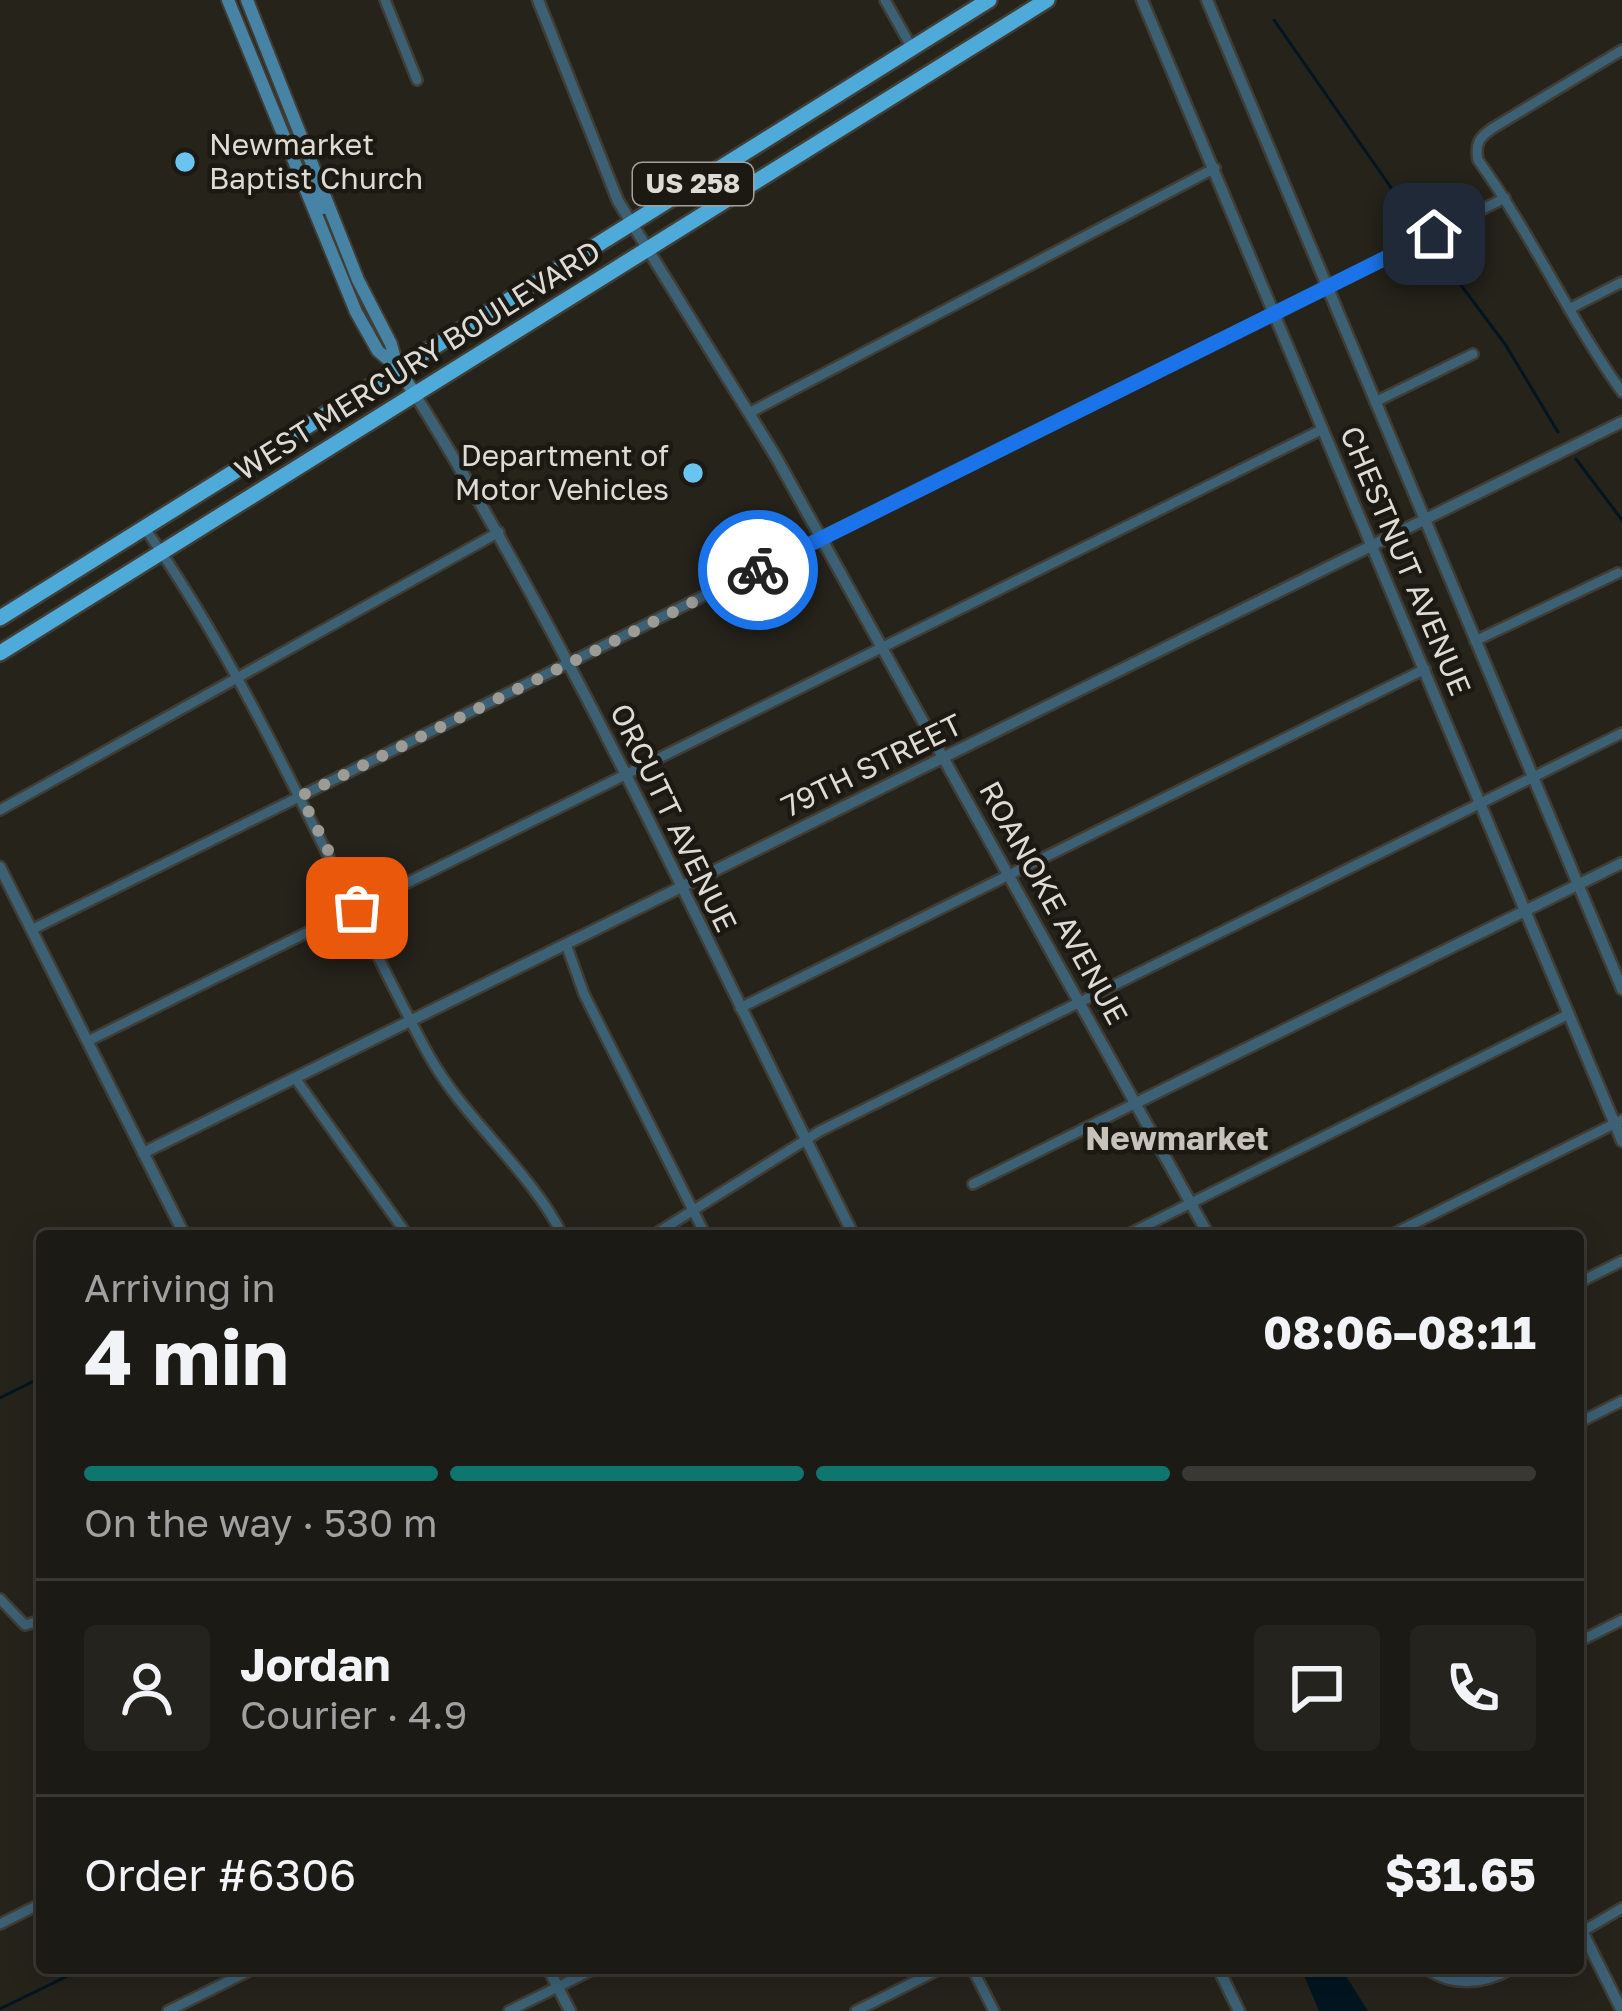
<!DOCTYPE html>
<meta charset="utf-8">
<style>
:root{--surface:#1c1a14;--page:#25231d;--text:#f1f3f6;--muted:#a0a1a0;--line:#3a3834;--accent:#0f766e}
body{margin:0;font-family:"Golos Text",sans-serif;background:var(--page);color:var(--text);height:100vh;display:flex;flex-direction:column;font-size:45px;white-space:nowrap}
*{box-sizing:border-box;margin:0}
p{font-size:39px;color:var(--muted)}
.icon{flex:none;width:66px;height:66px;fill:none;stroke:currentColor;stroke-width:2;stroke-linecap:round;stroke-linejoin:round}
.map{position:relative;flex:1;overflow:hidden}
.side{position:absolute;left:36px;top:1230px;width:1548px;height:744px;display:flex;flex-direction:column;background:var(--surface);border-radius:12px;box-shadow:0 6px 30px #0003,0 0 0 3px var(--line)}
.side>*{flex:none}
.pin{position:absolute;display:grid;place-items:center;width:102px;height:102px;color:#fff;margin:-51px;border-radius:24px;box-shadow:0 6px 18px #0006}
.courier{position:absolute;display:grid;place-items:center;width:120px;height:120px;margin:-60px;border:9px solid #1a73e8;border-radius:50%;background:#fff;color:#222;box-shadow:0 3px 15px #0007}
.head em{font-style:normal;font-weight:700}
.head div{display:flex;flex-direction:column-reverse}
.head{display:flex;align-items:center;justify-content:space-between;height:204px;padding:0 48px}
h1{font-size:78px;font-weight:700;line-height:90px}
.bar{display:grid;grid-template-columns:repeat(4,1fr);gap:18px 12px;align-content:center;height:144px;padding:0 48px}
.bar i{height:15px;border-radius:9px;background:var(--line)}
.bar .active{background:var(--accent)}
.bar p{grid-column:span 4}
.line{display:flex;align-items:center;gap:30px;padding:0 48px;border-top:3px solid var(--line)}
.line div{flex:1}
.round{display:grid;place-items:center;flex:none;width:126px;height:126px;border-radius:12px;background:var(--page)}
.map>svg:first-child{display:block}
.water{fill:#021520}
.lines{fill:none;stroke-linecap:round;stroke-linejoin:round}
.stream{stroke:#021520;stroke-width:3}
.minor-casing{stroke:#403d35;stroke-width:14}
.tertiary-casing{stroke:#403d35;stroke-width:15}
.secondary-casing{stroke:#403d35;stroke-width:16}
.trunk-casing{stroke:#403d35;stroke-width:20}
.minor{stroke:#3c6175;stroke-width:9}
.tertiary{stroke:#3c6175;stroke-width:10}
.secondary{stroke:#4683a4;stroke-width:12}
.trunk{stroke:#4eaad8;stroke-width:15}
.done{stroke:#9d9b95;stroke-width:12;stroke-dasharray:0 21.6}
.route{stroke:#1a73e8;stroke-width:15}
.poi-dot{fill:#6bc3f2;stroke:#1c1912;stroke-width:4.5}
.labels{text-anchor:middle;stroke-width:9;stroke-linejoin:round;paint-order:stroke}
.shield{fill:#1c1912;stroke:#a3a19b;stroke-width:3}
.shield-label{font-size:27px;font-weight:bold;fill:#dddbd6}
.poi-label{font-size:30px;fill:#dddbd6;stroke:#1c1912;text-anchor:start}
.street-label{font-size:30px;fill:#dddbd6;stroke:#1c1912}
.neighbourhood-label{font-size:33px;font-weight:bold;fill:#c8c3ba;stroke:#1c1912}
</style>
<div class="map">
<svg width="1622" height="2011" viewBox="0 0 1622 2011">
<rect width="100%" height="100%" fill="#26231b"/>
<!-- water -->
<path class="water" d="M1301 1968H1341L1368 2011H1319Z"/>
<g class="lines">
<!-- stream -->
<path class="stream" d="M1274 20 1415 222
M1434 249 1505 344 1558 432
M1576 459 1622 520
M0 1398 42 1377
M0 2009 84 1968"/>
<defs>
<path id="minor" d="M385 0 417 80
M885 0 912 48
M1622 50 1493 128C1479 137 1475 144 1478 160 1532 235 1569 318 1622 392
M1569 309 1622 282
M1375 402 1473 354
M749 413 1215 168
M144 527C259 691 333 877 427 1052 464 1120 528 1167 563 1236
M1475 641 1618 573
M0 810 499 532
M33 929 1505 198
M566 944 584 994 706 1236
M740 1008 1425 669
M88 1041 1323 429
M295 1078 408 1236
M973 1184 1136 1103
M652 1236 820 1131 1622 733
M1125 1236 1569 1014
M1389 1236 1622 1120
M1578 1283 1622 1261
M1578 1423 1622 1401
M0 1599 25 1625 42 1620
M1578 1642 1622 1620
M0 1924 42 1903
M1578 1934 1622 1908
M972 1968 994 2011
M1425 1968C1454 1988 1484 1984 1513 1968
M168 2011 255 1968
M509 2011 596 1968
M856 2011 942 1968"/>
<path id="tertiary" d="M538 0 618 201 776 457 1209 1236
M1142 0 1622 1141
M1207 0 1622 989
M416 396C583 665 712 954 854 1236
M0 867 185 1236
M1136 1103 1622 863
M143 1153 1622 422
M1578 1923 1622 2011
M548 1968 570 2011
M1218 1968 1239 2011"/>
<path id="secondary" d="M228 0 356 312 378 351 398 368 416 396
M247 0 358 280 391 344 397 367
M297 172 309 182 323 208"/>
<path id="trunk" d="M0 618 989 0
M0 653 1047 0"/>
</defs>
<!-- minor casing -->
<use href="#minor" class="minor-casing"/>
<!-- tertiary casing -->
<use href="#tertiary" class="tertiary-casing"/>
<!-- secondary casing -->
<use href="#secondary" class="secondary-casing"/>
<!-- trunk casing -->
<use href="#trunk" class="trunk-casing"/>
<!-- minor -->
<use href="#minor" class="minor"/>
<!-- tertiary -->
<use href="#tertiary" class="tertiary"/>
<!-- secondary -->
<use href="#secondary" class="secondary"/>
<!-- trunk -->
<use href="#trunk" class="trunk"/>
</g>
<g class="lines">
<!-- done -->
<path class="done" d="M357 908 301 796 758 570"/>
<!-- route -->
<path class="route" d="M758 570 1434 234"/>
</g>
<!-- markers -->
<g class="poi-dot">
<circle cx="185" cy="162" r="12"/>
<circle cx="693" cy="473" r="12"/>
</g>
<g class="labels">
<!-- shield labels -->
<rect class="shield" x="633" y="163" width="120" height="42" rx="9"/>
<g class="shield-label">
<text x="693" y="193">US 258</text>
</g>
<!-- poi labels -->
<g class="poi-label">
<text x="209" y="155">Newmarket<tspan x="209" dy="34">Baptist Church</tspan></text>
<text x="669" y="466" text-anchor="end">Department of<tspan x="669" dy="34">Motor Vehicles</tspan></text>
</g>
<!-- street labels -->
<g class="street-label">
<text transform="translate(418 361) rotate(-32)" y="10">WEST MERCURY BOULEVARD</text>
<text transform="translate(1405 561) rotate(67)" y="10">CHESTNUT AVENUE</text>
<text transform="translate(872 766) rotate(-26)" y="10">79TH STREET</text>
<text transform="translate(673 818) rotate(64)" y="10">ORCUTT AVENUE</text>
<text transform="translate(1053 903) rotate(61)" y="10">ROANOKE AVENUE</text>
</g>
<!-- neighbourhood labels -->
<g class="neighbourhood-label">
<text x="1177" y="1150">Newmarket</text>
</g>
</g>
</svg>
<div class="pin" style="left:357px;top:908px;background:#ea580c"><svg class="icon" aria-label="bag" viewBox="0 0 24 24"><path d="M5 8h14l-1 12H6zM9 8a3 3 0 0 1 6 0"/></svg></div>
<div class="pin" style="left:1434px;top:234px;background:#1f2937"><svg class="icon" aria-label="home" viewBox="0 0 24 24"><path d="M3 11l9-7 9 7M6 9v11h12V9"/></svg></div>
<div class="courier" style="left:758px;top:570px"><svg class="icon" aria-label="bike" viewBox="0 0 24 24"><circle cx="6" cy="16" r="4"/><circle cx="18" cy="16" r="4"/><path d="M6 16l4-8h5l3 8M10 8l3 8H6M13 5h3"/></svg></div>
<section class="side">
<div class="head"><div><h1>4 min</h1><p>Arriving in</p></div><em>08:06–08:11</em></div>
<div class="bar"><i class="active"></i><i class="active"></i><i class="active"></i><i></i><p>On the way · 530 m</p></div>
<div class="line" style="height:216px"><a class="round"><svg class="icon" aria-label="person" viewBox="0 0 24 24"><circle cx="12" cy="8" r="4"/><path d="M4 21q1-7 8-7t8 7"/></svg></a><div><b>Jordan</b><p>Courier · 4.9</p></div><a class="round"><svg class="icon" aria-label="chat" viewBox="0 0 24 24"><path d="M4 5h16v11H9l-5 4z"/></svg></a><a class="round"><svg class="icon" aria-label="phone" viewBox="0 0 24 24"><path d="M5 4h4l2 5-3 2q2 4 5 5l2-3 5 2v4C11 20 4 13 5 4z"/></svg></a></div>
<div class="line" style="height:156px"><div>Order #6306</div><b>$31.65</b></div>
</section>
</div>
